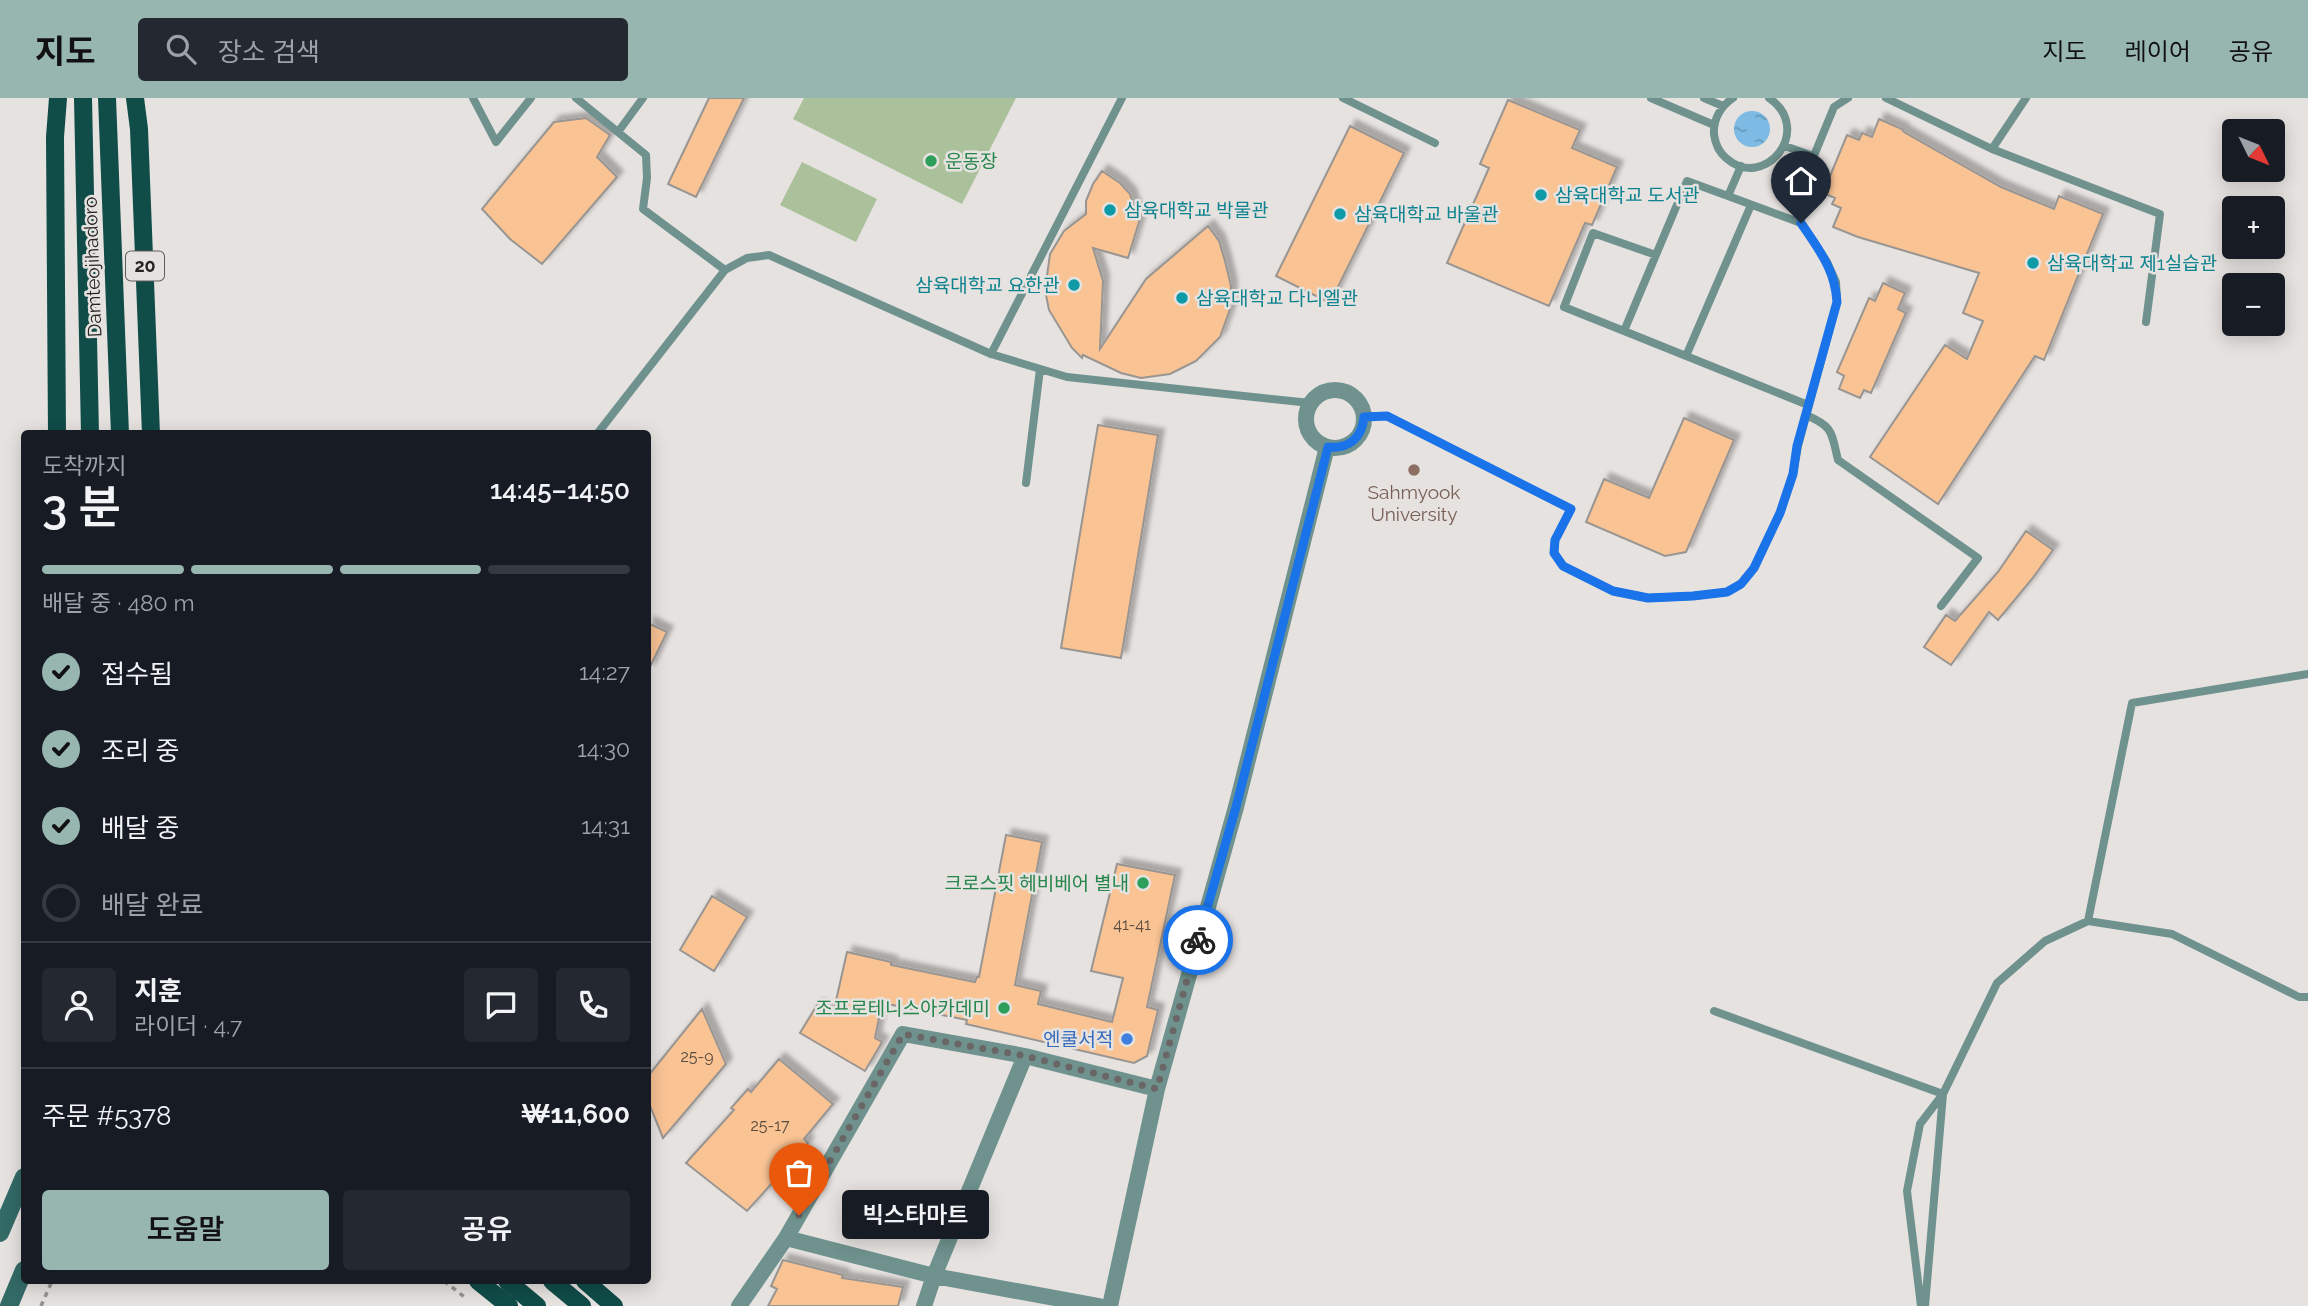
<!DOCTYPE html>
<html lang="ko">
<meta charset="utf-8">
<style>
:root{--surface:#171b24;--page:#242831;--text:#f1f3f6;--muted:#9ea1a6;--line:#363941;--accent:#98b6b0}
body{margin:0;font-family:Raleway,"Noto Sans KR",sans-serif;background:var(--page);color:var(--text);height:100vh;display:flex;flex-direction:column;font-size:26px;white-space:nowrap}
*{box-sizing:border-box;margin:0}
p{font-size:23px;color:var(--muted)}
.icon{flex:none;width:38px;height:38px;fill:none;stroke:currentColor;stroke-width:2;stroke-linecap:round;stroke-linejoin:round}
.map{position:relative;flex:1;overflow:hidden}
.details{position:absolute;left:21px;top:332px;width:630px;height:854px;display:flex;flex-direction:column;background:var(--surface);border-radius:7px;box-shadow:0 4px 18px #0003}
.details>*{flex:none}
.needle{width:46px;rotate:133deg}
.tools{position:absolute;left:2222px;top:21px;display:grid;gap:14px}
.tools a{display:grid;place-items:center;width:63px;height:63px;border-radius:7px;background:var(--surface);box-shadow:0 4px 18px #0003;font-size:35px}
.pin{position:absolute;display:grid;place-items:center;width:60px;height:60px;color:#fff;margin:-72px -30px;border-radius:50% 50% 50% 0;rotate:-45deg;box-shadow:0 0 7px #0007}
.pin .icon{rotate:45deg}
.courier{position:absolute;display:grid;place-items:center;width:70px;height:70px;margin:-35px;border:5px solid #1a73e8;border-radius:50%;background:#fff;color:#222;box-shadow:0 2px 9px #0007}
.bubble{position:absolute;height:49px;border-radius:7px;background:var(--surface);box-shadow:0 4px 18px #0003;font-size:23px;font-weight:600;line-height:49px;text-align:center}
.summary em{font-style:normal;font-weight:600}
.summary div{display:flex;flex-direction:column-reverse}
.summary{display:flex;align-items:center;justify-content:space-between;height:119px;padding:0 21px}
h1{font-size:46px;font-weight:600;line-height:52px}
.bar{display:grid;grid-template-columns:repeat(4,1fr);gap:10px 7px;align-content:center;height:84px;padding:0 21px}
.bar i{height:9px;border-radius:5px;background:var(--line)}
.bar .selected{background:var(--accent)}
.bar p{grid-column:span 4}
.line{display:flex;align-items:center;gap:18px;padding:0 21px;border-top:2px solid var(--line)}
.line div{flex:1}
.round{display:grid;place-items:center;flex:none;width:74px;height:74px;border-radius:7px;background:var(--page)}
ol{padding:0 21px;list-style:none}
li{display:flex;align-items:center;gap:21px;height:77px}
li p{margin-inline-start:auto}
li .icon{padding:7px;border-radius:50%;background:var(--accent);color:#111;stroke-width:4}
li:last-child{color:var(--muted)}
li i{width:38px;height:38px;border:4px solid var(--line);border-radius:50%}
.action{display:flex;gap:14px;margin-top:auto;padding:14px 21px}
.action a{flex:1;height:80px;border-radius:7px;background:var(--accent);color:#111;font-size:28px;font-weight:600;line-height:80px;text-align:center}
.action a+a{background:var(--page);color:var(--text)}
header{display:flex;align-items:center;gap:42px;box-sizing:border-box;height:98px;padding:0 35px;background:var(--accent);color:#111}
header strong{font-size:33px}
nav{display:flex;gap:38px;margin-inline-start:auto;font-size:24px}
.search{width:490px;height:63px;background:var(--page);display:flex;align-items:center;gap:18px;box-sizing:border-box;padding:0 24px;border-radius:7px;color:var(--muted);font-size:26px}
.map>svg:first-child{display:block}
.pitch{fill:#abc19b}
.water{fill:url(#water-ripples)}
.building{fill:#f9c394;stroke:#989592;stroke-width:2;filter:url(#shadow)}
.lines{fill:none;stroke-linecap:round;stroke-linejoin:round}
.path{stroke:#969392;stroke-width:3.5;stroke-dasharray:5 5;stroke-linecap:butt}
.lane{stroke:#6f928e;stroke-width:8}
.street{stroke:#6f928e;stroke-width:16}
.secondary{stroke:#336a66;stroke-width:18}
.primary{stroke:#104c48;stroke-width:18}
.done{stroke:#696665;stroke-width:7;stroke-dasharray:0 12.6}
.route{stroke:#1a73e8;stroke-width:9}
.leisure-dot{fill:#2e9e5b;stroke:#e6e2e0;stroke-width:2.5}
.culture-dot{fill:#0f9aa8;stroke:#e6e2e0;stroke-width:2.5}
.education-dot{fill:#8d6e63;stroke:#e6e2e0;stroke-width:2.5}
.shop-dot{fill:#3f7fe0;stroke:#e6e2e0;stroke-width:2.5}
.labels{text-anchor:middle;stroke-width:5;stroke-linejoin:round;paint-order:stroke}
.number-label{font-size:16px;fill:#5a4c3f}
.shield{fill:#e6e2e0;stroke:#5f5d5c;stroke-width:2}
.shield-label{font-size:18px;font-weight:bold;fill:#252423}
.leisure-label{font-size:19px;fill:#27864d;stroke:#e6e2e0;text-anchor:end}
.culture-label{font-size:19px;fill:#0d838f;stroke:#e6e2e0;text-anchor:start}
.street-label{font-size:19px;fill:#252423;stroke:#e6e2e0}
.education-label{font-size:19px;fill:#785e54;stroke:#e6e2e0}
.shop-label{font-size:19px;fill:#366cbe;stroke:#e6e2e0;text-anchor:end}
</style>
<header>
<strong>지도</strong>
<div class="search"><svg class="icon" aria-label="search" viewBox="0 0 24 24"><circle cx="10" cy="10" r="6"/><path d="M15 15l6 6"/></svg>장소 검색</div>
<nav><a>지도</a><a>레이어</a><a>공유</a></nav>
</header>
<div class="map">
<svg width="2308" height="1208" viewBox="0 0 2308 1208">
<defs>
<pattern id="water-ripples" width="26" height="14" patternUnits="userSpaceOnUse" patternTransform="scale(1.75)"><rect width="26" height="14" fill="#7dbbe4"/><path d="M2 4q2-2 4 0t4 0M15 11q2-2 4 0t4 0" fill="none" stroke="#6698b8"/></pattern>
<filter id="shadow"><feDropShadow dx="6" dy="-6" stdDeviation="2" flood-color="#0004"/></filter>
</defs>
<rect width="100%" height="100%" fill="#e6e2e0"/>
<!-- pitch -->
<path class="pitch" d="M804 0H1016L962 106 793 21Z
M802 64 877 101 856 144 780 107Z"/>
<!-- water -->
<path class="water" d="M1734 31a18 18 0 1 1 36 0a18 18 0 1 1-36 0Z"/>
<!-- building -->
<path class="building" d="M709 0H744L696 99 668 86Z
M1508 2 1580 32 1572 50 1617 69 1592 127 1585 125 1549 208 1447 165 1489 70 1480 66Z
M586 20 610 37 597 59 617 79 542 166 510 141 482 111 554 24Z
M1879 21 1902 31 1904 34 2001 89 2054 111 2059 98 2103 116 2044 262 2035 258 1938 406 1870 359 1945 247 1967 261 1983 223 1963 215 1979 175 1858 139 1833 129 1841 110 1832 106 1835 100 1823 95 1847 37 1859 42 1862 35 1872 39Z
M1350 28 1404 55 1330 205 1276 178Z
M1102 73 1120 85 1130 96 1139 124 1128 160 1093 150 1103 183 1100 251 1146 181 1208 128 1219 143 1225 163 1231 188 1230 211 1220 239 1196 263 1170 276 1141 280 1121 275 1083 257 1082 260 1072 250 1049 212 1045 192 1050 156 1064 133 1086 116V103L1093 86Z
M1883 185 1905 195 1898 211 1906 215 1871 295 1864 292 1860 300 1839 291 1844 278 1837 274 1869 200 1875 203Z
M1684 320 1734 342 1686 454 1665 458 1586 424 1604 381 1649 400Z
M1098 327 1158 337 1121 560 1061 550Z
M2026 433 2053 452 2032 481 1998 522 1989 514 1951 567 1924 549 1946 517 1955 523 1998 474Z
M648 525 667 534 648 573Z
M1006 737 1042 744 1015 887 1041 893 1038 906 1112 924 1123 880 1091 873 1117 766 1175 777 1147 909 1158 912 1147 958 1134 965 966 926 967 922 882 905 875 940 882 944 865 973 800 935 817 907 833 916 847 854 891 864V867L975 884 977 879H979Z
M712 798 747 819 714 873 680 852Z
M702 911 726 966 663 1040 648 1003V978Z
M779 961 833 1006 804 1041 808 1045 747 1113 686 1065 734 1012 731 1010 748 991 751 994Z
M783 1162 843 1177 842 1180 903 1189 898 1208H768L777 1191 771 1188Z"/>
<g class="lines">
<!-- path -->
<path class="path" d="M444 1183 467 1201
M41 1208 52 1183"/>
<!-- lane -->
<path class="lane" d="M473 0 496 44 531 0
M576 0 646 57 647 80 643 111 725 172
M1122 0 991 256 1067 279 1310 305
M1343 0 1435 45
M1651 0 1714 27
M1704 0 1723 8
M1733 0C1721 8 1713 21 1714 36 1715 45 1719 54 1726 60 1764 94 1815 32 1769 0
M1886 0 1992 51 2026 0
M618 34 643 0
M1785 48 1813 58
M1992 51 2160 116 2146 224
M1741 68 1728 98 1801 125
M1728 98 1687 83 1624 233 1808 307
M1624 233 1564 209 1593 135 1656 157
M1686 258 1751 107
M1806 317C1834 329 1831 334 1838 362L1978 460 1941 508
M1364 319 1387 318 1571 411 1555 442 1554 455 1563 468 1613 493 1648 500 1693 498 1727 494 1741 486 1754 470 1780 415 1793 376 1798 348 1837 204 1836 184 1827 164 1801 125 1796 111 1799 94 1834 9 1848 0
M597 336 725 172 747 160 769 157 991 256
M1026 385 1040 271
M2088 823 2132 605 2308 576
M1714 913 1943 996
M1921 1208 1907 1093 1920 1026 1943 996 1997 885 2045 843 2088 823 2172 836 2299 899H2308
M1925 1208 1943 996"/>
<!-- street -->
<path class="street" d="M1306 321a29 29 0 1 1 58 0a29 29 0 1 1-58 0Z
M786 1140 934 1178 1099 1208
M739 1208 786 1140 903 936 1025 958 1157 991
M924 1208 934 1178 1025 958
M1110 1208 1157 991 1236 709 1327 349"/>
<!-- secondary -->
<path class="secondary" d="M0 1135 24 1079
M9 1208 24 1172"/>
<!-- primary -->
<path class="primary" d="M83 0 90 336
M107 0 120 336
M135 0 139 31 151 336
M57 336 55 39 58 0
M478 1183 509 1208
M507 1183 537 1208
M552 1183 582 1208
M585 1183 614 1208"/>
</g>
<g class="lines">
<!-- done -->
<path class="done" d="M799 1117 903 936 1025 958 1157 991 1198 842"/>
<!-- route -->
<path class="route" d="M1198 842 1236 709 1328 349C1349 351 1362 340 1364 319L1387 318 1571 411 1555 442 1554 455 1563 468 1613 493 1648 500 1693 498 1727 494 1741 486 1754 470 1780 415 1793 376 1797 348 1837 204C1835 171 1819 152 1801 125"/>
</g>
<!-- markers -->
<g class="leisure-dot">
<circle cx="931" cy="63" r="7"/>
<circle cx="1143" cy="785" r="7"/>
<circle cx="1004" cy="910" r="7"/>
</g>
<g class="culture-dot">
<circle cx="1541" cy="97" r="7"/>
<circle cx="1110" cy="112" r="7"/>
<circle cx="1340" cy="116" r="7"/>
<circle cx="2033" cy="165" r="7"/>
<circle cx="1074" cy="187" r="7"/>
<circle cx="1182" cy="200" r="7"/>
</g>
<circle class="education-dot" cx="1414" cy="372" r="7"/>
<circle class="shop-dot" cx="1127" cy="941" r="7"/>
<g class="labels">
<!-- number labels -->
<g class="number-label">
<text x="1132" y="832">41-41</text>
<text x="697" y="964">25-9</text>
<text x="770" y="1033">25-17</text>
</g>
<!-- shield labels -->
<rect class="shield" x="126" y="153.5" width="38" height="29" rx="5"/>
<g class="shield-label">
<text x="145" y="174">20</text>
</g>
<!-- leisure labels -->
<g class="leisure-label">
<text x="945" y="70" text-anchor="start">운동장</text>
<text x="1129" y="792">크로스핏 헤비베어 별내</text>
<text x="990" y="917">조프로테니스아카데미</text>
</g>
<!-- culture labels -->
<g class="culture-label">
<text x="1555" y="104">삼육대학교 도서관</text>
<text x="1124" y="119">삼육대학교 박물관</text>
<text x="1354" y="123">삼육대학교 바울관</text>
<text x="2047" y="172">삼육대학교 제1실습관</text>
<text x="1060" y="194" text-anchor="end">삼육대학교 요한관</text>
<text x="1196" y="207">삼육대학교 다니엘관</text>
</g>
<!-- street labels -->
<g class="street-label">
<text transform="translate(92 169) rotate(-92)" y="7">Damteojihadoro</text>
</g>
<!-- education labels -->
<g class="education-label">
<text x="1414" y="401">Sahmyook<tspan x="1414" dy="22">University</tspan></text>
</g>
<!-- shop labels -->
<g class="shop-label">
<text x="1113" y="948">엔쿨서적</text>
</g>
</g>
</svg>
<div class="tools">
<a><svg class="needle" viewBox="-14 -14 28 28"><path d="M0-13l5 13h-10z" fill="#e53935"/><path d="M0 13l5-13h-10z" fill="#9ea1a6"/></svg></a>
<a>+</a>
<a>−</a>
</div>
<div class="pin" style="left:799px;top:1117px;background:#ea580c"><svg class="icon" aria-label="bag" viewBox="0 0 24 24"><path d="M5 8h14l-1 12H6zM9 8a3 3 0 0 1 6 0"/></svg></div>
<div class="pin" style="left:1801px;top:125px;background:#1f2937"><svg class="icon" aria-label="home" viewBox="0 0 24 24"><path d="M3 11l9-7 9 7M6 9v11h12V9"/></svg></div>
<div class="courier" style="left:1198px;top:842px"><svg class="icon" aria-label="bike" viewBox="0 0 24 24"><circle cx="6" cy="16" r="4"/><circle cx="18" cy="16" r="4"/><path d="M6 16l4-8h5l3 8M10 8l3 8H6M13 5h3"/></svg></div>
<div class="bubble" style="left:842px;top:1092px;width:147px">빅스타마트</div>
<section class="details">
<div class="summary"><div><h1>3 분</h1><p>도착까지</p></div><em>14:45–14:50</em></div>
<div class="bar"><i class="selected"></i><i class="selected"></i><i class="selected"></i><i></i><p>배달 중 · 480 m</p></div>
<ol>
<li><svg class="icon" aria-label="check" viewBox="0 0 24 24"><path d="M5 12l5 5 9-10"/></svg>접수됨<p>14:27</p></li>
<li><svg class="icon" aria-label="check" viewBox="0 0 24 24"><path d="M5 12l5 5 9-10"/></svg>조리 중<p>14:30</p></li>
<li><svg class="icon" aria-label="check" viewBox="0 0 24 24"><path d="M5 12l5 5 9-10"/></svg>배달 중<p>14:31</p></li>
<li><i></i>배달 완료</li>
</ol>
<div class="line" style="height:126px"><a class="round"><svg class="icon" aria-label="person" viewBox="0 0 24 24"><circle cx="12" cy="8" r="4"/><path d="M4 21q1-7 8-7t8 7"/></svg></a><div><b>지훈</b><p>라이더 · 4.7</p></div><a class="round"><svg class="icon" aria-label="chat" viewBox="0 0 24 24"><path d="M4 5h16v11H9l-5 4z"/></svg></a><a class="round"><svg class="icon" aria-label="phone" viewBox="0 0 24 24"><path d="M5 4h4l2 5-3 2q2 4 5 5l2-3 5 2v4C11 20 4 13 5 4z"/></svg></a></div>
<div class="line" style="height:91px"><div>주문 #5378</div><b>₩11,600</b></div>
<div class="action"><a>도움말</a><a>공유</a></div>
</section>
</div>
